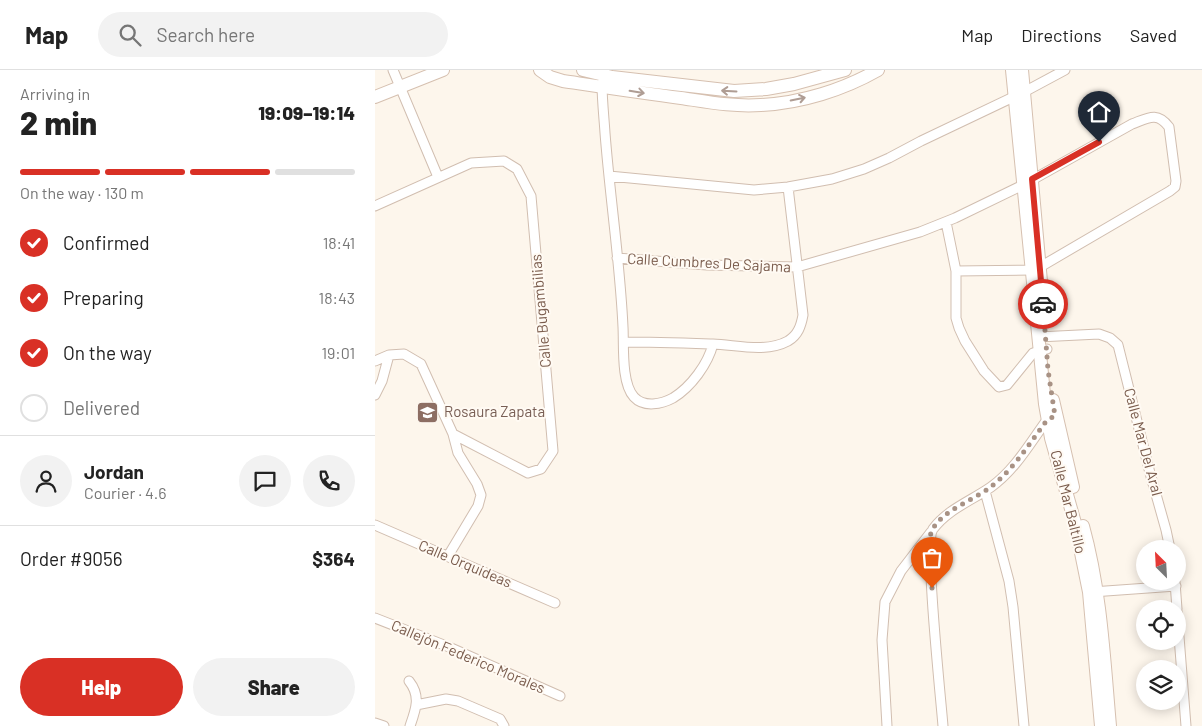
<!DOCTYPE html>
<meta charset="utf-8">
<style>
:root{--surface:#fff;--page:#f2f2f2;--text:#222;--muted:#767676;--line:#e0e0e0;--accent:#d93025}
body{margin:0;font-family:Barlow,sans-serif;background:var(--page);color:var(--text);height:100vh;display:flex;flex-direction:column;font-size:19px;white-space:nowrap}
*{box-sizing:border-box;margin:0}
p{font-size:16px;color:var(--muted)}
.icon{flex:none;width:28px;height:28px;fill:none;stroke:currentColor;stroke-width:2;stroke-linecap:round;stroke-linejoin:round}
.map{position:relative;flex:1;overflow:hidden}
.sheet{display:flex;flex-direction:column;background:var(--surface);width:375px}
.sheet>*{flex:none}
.needle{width:32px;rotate:336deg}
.buttons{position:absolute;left:761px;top:470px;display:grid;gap:10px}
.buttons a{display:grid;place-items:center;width:50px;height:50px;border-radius:50%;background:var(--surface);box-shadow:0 2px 12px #0003;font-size:25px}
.pin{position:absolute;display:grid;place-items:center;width:42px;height:42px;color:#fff;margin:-51px -21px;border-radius:50% 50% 50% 0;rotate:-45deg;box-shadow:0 0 5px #0007}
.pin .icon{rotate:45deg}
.courier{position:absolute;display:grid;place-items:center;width:50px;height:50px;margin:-25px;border:4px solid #d93025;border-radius:50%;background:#fff;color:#222;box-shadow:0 1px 6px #0007}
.summary em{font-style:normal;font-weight:800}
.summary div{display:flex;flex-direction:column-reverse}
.summary{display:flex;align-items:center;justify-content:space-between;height:85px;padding:0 20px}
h1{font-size:32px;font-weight:800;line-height:38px}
.bar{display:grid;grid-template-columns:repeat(4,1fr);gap:8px 5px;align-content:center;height:60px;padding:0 20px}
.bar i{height:6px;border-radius:4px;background:var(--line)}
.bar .selected{background:var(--accent)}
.bar p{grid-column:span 4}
.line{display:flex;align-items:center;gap:12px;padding:0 20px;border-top:1px solid var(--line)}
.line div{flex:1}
.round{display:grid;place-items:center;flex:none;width:52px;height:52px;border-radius:26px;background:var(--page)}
ol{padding:0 20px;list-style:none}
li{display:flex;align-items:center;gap:15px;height:55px}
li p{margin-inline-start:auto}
li .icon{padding:5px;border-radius:50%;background:var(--accent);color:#fff;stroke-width:4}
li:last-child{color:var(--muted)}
li i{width:28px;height:28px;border:2px solid var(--line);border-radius:50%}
.primary-button{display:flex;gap:10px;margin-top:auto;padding:10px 20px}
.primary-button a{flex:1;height:58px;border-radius:30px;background:var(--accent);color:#fff;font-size:20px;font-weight:800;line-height:58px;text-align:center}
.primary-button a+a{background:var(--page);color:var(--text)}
header{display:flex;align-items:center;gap:30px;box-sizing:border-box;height:70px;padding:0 25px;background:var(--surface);border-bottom:1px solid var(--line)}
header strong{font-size:24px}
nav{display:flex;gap:28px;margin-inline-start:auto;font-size:18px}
.search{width:350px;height:45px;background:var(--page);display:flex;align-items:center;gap:12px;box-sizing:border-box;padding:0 18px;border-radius:28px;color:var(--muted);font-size:19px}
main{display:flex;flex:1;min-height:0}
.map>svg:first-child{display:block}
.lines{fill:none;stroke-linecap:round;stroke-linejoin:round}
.street-casing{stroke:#d1beb0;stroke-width:11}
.secondary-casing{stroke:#d6c0b0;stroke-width:14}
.street{stroke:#fff;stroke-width:9}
.secondary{stroke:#fff;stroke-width:12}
.oneway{stroke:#af9d94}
.done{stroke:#a89285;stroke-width:5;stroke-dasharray:0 9}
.route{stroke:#d93025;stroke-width:6}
.labels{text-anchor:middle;stroke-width:4;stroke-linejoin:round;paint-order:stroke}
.street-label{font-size:15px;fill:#7a5c4d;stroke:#fffaf3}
.education-label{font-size:15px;fill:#785e54;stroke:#fffaf3;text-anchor:start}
</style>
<header>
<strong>Map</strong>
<div class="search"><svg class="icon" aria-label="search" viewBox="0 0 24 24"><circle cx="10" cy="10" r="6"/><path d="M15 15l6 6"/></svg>Search here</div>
<nav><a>Map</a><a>Directions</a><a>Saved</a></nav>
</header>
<main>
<section class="sheet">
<div class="summary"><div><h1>2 min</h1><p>Arriving in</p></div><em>19:09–19:14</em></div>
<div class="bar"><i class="selected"></i><i class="selected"></i><i class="selected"></i><i></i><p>On the way · 130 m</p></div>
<ol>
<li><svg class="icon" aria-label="check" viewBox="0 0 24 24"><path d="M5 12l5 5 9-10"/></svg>Confirmed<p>18:41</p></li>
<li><svg class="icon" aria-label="check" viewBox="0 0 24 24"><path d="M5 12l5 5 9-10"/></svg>Preparing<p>18:43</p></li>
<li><svg class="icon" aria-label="check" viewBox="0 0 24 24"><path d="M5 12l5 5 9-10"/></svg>On the way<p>19:01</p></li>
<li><i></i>Delivered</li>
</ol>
<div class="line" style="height:90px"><a class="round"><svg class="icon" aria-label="person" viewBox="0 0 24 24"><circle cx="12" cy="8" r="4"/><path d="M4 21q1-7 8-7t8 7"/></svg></a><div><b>Jordan</b><p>Courier · 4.6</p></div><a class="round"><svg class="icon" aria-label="chat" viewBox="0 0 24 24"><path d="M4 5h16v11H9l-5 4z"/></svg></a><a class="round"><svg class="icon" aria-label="phone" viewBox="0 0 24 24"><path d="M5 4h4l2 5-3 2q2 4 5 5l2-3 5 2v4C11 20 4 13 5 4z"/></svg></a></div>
<div class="line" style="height:65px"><div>Order #9056</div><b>$364</b></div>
<div class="primary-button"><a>Help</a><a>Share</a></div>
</section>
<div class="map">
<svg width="827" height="656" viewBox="0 0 827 656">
<rect width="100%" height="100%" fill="#fdf6ec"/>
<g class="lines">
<defs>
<path id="street" d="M18 0 63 107
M227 13C227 30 229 47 230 63 235 128 245 192 248 257 249 275 246 313 259 327 269 338 287 334 298 328 316 317 333 294 338 274
M234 106 379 120 413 117 457 109 489 99 514 88 546 71 649 22 690 0
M0 136 96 93 129 91 142 99 156 126 178 381 166 399 153 403 78 364 46 294 29 284 14 285 0 291
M571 152 581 201V248L584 258 590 271 609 301 624 317 632 315 658 283 672 279
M242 188 332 195 422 197 545 162 580 148 648 115 757 54C773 48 782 41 794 57L801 111 800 117 795 121 665 197 656 200 581 201
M663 267 724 264 735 268 743 275 775 403 791 460 795 479
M249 272C279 272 308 273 338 274 362 275 391 283 413 271 423 265 426 256 428 245L413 117
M0 325 7 311 14 285
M610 421 634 511 638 537 649 656
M0 455 180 533
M73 486 103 436 106 425 102 414 83 383 78 364
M800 512 802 539
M717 522 801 516
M802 541 811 656
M0 548 74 577 185 626
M34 611C46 626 41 639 35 656
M41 635 71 629 83 631 125 649 129 656
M0 653 9 656
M512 656 507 570 510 532 526 501 556 462
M568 656C566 630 549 471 558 459 573 439 596 431 616 417 640 400 655 373 672 350L676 348"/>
<path id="secondary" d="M165 0 175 7 188 11C228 17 267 23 306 28 333 32 359 37 386 35 426 33 468 20 503 0
M208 0 237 7 359 21 391 19 419 14 470 0
M637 0 670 334 676 368 700 453 714 522 726 656
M647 0 669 245
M0 27 68 0
M678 330 698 417
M708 456C726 521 729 589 735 656"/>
</defs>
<!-- street casing -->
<use href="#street" class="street-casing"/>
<!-- secondary casing -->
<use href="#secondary" class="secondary-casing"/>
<!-- street -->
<use href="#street" class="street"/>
<!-- secondary -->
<use href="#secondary" class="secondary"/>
</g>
<!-- one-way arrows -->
<defs><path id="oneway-shaft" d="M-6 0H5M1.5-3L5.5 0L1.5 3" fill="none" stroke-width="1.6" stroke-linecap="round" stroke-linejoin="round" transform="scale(1.25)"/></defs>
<g class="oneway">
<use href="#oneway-shaft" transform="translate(354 21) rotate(-177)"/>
<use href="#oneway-shaft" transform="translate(262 22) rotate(9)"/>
<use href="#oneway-shaft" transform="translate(423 29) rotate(-12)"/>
</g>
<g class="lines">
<!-- done -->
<path class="done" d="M557 518C556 506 552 470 557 460 570 438 599 431 618 415 640 397 655 373 672 350L680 346 673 300 668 234"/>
<!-- route -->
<path class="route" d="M668 234 657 109 724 72"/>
</g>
<!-- icons -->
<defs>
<symbol id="school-square" viewBox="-11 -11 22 22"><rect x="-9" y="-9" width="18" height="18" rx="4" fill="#8d6e63" stroke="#fffaf3"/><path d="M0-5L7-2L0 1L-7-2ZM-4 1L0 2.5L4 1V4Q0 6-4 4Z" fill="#fff"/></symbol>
</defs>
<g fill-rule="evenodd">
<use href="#school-square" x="40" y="330" width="25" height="25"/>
</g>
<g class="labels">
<!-- street labels -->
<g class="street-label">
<text transform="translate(334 193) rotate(3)" y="5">Calle Cumbres De Sajama</text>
<text transform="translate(166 241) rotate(-95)" y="5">Calle Bugambilias</text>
<text transform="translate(768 372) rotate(75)" y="5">Calle Mar Del Aral</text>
<text transform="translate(693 432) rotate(76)" y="5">Calle Mar Baltillo</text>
<text transform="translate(90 494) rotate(23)" y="5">Calle Orquídeas</text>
<text transform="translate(93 587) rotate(23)" y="5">Callejón Federico Morales</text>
</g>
<!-- education labels -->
<g class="education-label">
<text x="69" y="347">Rosaura Zapata</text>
</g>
</g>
</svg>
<div class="buttons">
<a><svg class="needle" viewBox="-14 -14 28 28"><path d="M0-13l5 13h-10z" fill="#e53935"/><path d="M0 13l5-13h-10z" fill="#767676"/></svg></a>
<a><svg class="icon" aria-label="locate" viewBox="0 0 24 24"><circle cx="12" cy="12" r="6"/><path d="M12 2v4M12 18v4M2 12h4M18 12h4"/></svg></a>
<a><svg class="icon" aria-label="layers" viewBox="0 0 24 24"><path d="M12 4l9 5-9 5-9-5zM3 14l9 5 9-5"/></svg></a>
</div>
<div class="pin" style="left:557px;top:518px;background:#ea580c"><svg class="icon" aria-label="bag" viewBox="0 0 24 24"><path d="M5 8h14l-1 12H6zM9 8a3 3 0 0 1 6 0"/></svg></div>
<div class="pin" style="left:724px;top:72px;background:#1f2937"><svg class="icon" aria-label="home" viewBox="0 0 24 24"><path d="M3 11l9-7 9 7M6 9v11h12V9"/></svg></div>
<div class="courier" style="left:668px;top:234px"><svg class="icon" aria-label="car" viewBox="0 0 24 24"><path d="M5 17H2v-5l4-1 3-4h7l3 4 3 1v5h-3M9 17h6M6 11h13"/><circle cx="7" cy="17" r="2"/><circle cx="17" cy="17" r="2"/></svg></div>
</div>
</main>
